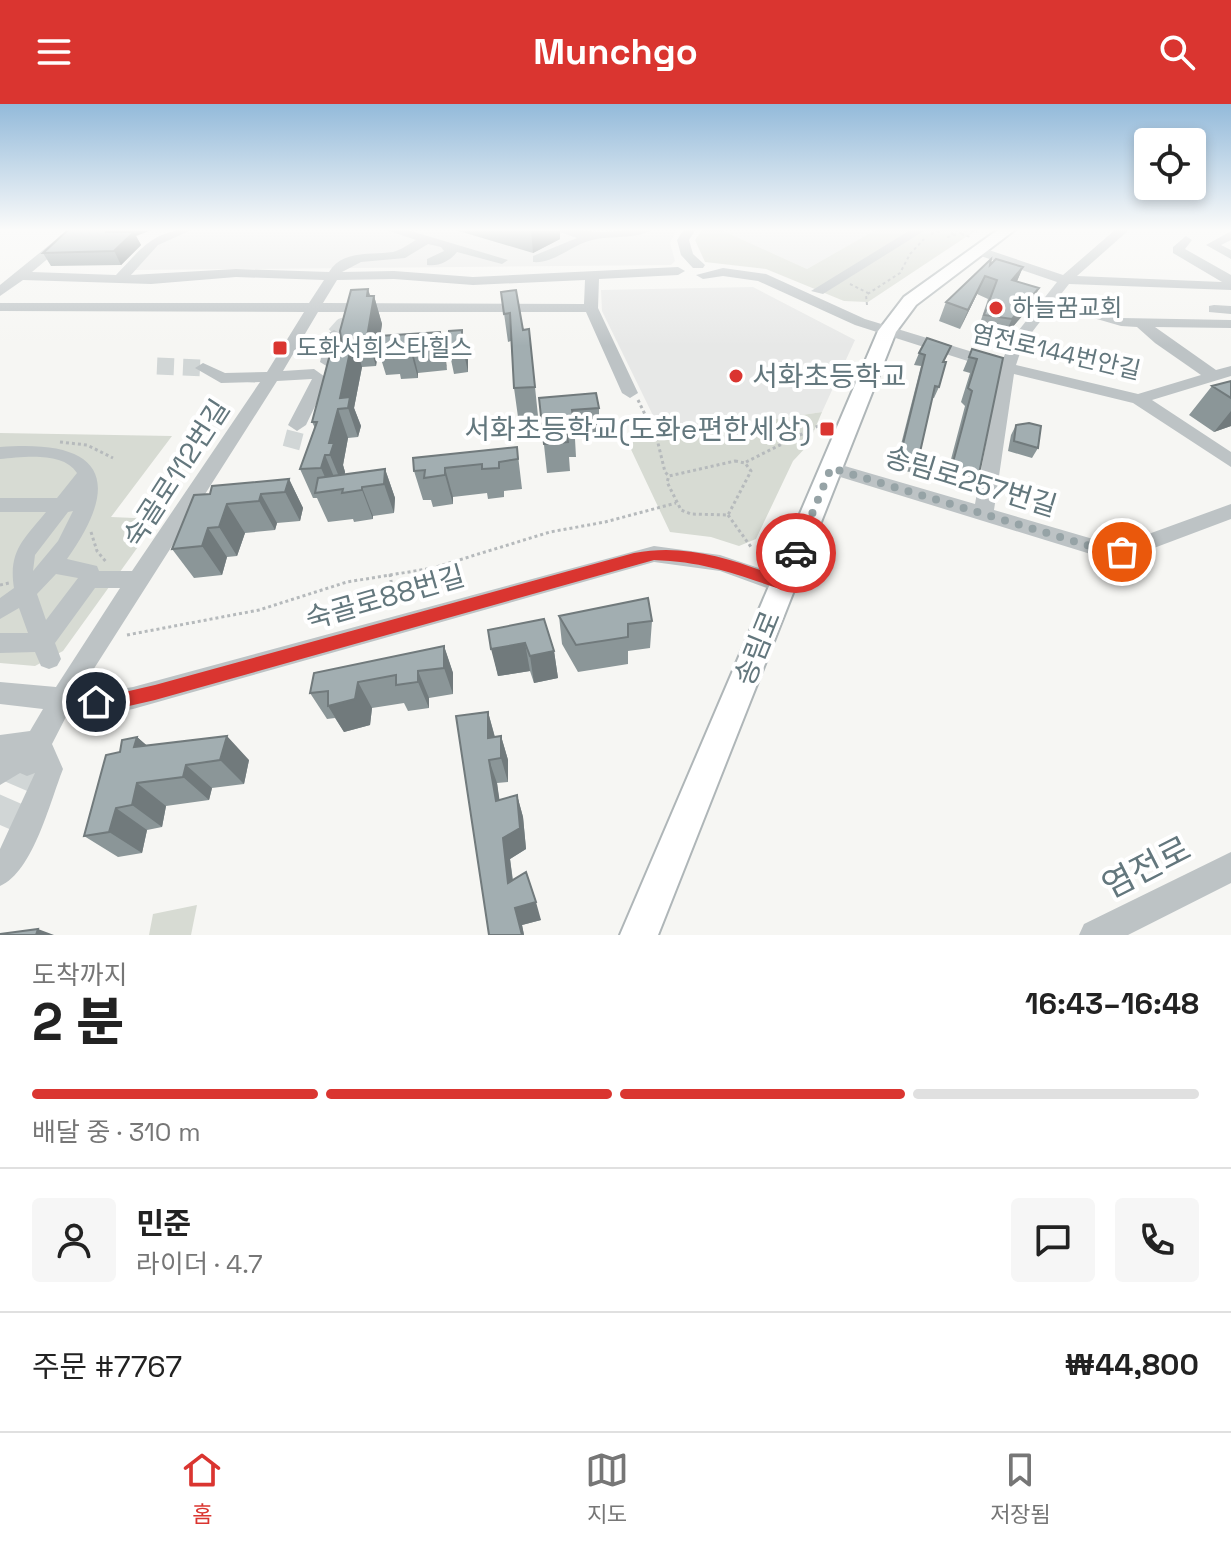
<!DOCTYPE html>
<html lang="ko">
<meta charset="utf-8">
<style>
:root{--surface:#fff;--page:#f6f6f6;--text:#222;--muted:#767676;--line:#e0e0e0;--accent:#da3530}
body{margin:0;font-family:"Space Grotesk","Noto Sans KR",sans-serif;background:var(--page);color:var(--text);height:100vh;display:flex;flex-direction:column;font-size:30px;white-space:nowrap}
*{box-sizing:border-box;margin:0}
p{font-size:26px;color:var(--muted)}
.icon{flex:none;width:44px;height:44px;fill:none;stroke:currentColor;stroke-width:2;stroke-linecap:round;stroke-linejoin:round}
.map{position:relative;height:831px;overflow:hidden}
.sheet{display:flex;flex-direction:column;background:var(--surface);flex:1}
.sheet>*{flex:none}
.tools{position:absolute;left:1134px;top:24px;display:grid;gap:16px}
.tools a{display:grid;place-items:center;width:72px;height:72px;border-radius:8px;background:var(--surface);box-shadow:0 4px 12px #0003;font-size:40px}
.pin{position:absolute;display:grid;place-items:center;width:68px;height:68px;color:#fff;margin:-34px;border:4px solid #fff;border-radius:50%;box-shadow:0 2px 8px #0007}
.courier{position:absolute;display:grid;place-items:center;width:80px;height:80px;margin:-40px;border:6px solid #da3530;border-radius:50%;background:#fff;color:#222;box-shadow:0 2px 10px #0007}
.overview em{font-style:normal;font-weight:800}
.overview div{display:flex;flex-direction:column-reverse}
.overview{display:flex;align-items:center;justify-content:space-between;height:136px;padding:0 32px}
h1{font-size:52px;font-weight:800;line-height:60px}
.bar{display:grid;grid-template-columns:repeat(4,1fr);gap:12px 8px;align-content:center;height:96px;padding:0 32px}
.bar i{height:10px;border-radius:6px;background:var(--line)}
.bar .active{background:var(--accent)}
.bar p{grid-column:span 4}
.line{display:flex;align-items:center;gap:20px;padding:0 32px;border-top:2px solid var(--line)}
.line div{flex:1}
.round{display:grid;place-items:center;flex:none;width:84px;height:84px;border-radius:8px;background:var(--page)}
header{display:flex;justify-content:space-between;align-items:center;height:104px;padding:0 32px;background:var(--accent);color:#fff;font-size:36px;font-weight:800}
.menu{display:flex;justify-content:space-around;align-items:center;height:112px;border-top:2px solid var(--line);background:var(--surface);font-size:22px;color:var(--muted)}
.menu a{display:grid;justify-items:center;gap:4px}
.menu .active{color:var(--accent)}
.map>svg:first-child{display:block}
.built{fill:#e7e8e7}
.green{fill:#d7dbd3}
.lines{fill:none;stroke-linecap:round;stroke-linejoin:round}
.minor-tunnel-far2{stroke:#d1d6d6;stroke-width:14;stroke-dasharray:14 7;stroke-linecap:butt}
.minor-tunnel-far1{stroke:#d1d6d6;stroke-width:17;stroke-dasharray:17 9;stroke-linecap:butt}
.minor-tunnel{stroke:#d1d6d6;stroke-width:28;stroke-dasharray:28 14;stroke-linecap:butt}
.major-casing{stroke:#afb6b8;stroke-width:4}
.path-far1{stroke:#b6babc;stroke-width:2;stroke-dasharray:3 3;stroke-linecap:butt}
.path{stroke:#b6babc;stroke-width:3;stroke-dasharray:3 3;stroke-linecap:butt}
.minor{fill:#bdc3c5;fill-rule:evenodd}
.major{fill:#fff;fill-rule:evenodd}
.wall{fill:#8b9698}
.shaded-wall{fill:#717a7c}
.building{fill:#a2aeb1;stroke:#717a7c;stroke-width:2}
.route{fill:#da3530}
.done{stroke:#96a3a6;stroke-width:8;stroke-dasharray:0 14.4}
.poi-dot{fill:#da3530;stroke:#fff;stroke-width:3}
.labels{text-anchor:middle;stroke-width:8;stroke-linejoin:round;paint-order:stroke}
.far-poi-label{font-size:24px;fill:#63777d;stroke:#fff;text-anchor:start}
.far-street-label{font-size:24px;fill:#63777d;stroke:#fff}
.poi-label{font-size:28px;fill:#63777d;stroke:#fff;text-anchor:start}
.street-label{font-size:28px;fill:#63777d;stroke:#fff}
.near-street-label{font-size:34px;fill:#63777d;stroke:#fff}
</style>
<header><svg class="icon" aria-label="menu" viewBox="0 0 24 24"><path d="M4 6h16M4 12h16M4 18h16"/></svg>Munchgo<svg class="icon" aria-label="search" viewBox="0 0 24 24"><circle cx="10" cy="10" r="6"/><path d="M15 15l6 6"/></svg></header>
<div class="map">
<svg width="1231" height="831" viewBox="0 0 1231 831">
<rect width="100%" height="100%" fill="#f6f6f3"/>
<!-- built -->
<path class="built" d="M196 125H677L670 139 675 157 671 161 134 166 158 140Z
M719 125H877L807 165Z
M753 183 855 236 822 308 663 332 602 207 601 186Z"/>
<!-- green -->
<path class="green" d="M703 125H719L807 165 877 125H978L868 198 844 197 766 165 705 158 695 136Z
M822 308 808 341 793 357 756 435 739 442 711 433 670 428 627 337Z
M0 329 172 332 111 413 158 415 63 547 35 562 0 559Z
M197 801 191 831H149L153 810Z"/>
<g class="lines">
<!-- minor-tunnel-far2 -->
<path class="minor-tunnel-far2" d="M334 230 342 221 359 217"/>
<!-- minor-tunnel-far1 -->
<path class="minor-tunnel-far1" d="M157 262 203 264
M291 344 297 321"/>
<!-- minor-tunnel -->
<path class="minor-tunnel" d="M0 721 27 659"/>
<defs>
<path id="major" d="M999 125H1016L916 201 896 228 658 831H620L878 227 904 193Z"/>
</defs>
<!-- major casing -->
<use href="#major" class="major-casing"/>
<!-- path-far1 -->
<path class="path-far1" d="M958 125 948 133 970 126 977 128
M931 130 946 125
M961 130 970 133
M850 180 868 189
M867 201 866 191 900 169 910 150 924 135"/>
<!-- path -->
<path class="path" d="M638 296 657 335 665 368 669 372
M60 338 87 341 113 354
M735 357 745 359 751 367 728 411 691 410 681 406 667 378 669 372Z
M746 358 822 320
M728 411 751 443
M91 428 97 447 107 459
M390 470 394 498
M0 481 9 479
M127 531 259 506 347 478 433 464 550 428 605 418 676 399"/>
<!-- minor -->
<path class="minor" d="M69 125H83L32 168 116 171C142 144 154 125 194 125L158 141 131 171 236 165 329 168C342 146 371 151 393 148 401 146 409 140 416 136L383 125H404L508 156 502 160 457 148C451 156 439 163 427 161V155L444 147 441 143 428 140 405 154 361 158 342 168 394 167 473 173 678 163 685 167 678 171 599 175 598 204 638 289 630 294 622 289 586 208H318L283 267 314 265 328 275 306 321 297 327 288 321 312 275 277 277 81 585 103 588 133 583 654 442 720 451 791 475 794 481 791 487 783 490 720 467 654 458 133 605 103 610 69 607 52 640 63 665C50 698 33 768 0 782V745L35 669 27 672 20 669 0 681V631L30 627 43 605 0 600V578L56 583 120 484H95L55 539 61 555 57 562 49 565 41 562 35 548 0 549V529H28L19 504 0 515V494L14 484C8 447 24 435 46 408H0V394H57L77 369C63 347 23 353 0 355V343C97 335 127 371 67 455L97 462 99 467H132L260 278 221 279 195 264 203 259 225 269 267 268 304 208 0 207V199H309L324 176 236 173 151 180 23 176 0 192V181ZM394 175 473 181 585 176 584 200 323 199 337 176ZM73 407 58 437 33 467 35 451 68 408ZM56 470 78 474 46 516 37 490Z
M551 125 602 128 654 125C635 136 612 131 592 136 573 140 554 160 533 158V152L577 134Z
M684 125H696L689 136 693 150 705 161 703 164H693L681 151 677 136Z
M912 125H927L823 190 811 187Z
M1116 125H1130L1077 172 1222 178 1173 149V143L1186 132 1192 136 1185 145 1231 171V186L1069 180 1058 194 1122 214 1231 216V224L1155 223 1216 266 1231 262V272L1152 296 1231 348V363L1133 299 1014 270 994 406 1110 440H1121L1231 400V415L1122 456H1110L824 368 822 364 831 358 975 400 999 267 855 221 758 177 723 172 703 175 696 171 723 164 766 170 865 215 1002 257 1011 236 1057 178 975 150V144H983L1063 171ZM1052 202 1121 222 1137 223 1155 239 1201 271 1138 290 1016 261 1023 240Z
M1231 127V136L1221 141 1231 146V155L1206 141Z
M1214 201 1231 202V210L1209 208V202Z
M334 226 341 230 336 258 328 263 320 258 327 230Z
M1231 748V779L1128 831H1079L1084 820Z"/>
<!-- major -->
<use href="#major" class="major"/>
</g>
<!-- wall -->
<path class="wall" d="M452 125H560V135L533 149Z
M136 132 141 141 121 161 51 162 43 149Z
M990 161 1023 163 1017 177 1030 203 1003 234 976 231 988 195 977 190 960 225 939 217 946 198Z
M501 188 523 226 529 225 538 312 518 313 514 284 511 237 508 238Z
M370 192H374L382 220 380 232 440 228 447 266 418 269V274L401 275 400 270 386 271 378 245 376 262 362 263 354 304 361 322 358 333 348 334 343 361 345 368V370L385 365 395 394 394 409 373 412V415L354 418 353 415 328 418 317 394H313L300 365 315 324 312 318 333 254 342 242Z
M462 226 468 254V268L454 270 448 241Z
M972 245 1003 254 979 370 971 385 945 378 965 302 961 298 970 269 963 267Z
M919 249 944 258 939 283 934 294H932L918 357 913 369 902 366 896 360 921 262 914 261Z
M1231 277V322L1214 328 1189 311 1212 282Z
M539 294 599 304V333L575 335 576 353H569L570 367 547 369Z
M1016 321 1038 344 1032 354 1008 347 1011 331Z
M517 343 522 385 504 387V393L488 395 487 389 453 393V400L433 403 431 396H423L414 367Z
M289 375 303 404 300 417 277 419 275 426 245 429 237 452 227 453 222 471 194 474 172 445 210 390Z
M559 512 652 517 650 544 628 547V560L578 568 562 540Z
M488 526 554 547 558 574 534 579 530 567 498 572Z
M444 542 453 569V590L429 594V604L408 607 404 599 372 604 370 621 344 628 335 614 327 615 310 589Z
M488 608 495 633 501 632 508 656V678L497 679 499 696 517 691 523 713 526 745 510 755 513 776 541 816 522 821 524 831H489Z
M137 633 147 642 249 656 244 680 212 684 209 696 166 702 162 723 147 726 142 749 118 753 84 732 120 648Z"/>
<!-- shaded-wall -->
<path class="shaded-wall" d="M111 125H154L136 132 141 141 121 161 105 128Z
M531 125H560V135L533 149Z
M1023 163 1015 182 1012 176Z
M985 172 977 190 960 225 968 206Z
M1039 184 1030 203 1003 234 1012 215Z
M368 185 373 200 374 192 382 220 376 262 367 233V192Z
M462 226 468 254V268L462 240Z
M440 228 446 256 447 266 441 238Z
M353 234 362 263 354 304 361 322 358 333 348 304 340 294Z
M411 240 418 269V274L410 245Z
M338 305 348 334 343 361 345 368 342 380 330 351 329 339Z
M1231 307V322L1214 328Z
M325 351 337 380 331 387 321 364Z
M445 364 453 393V400L445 371Z
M385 365 395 394 394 409 384 380Z
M289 375 303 404 300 417 285 388Z
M362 383 373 412V415L362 386Z
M261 390 277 419 275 426 259 397Z
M227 400 245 429 237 452 219 423Z
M208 424 227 453 222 471 202 442Z
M525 539 530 567 498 572 491 545Z
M444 542 453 569V590L444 564Z
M554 547 558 574 534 579 530 552Z
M418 567 429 594V604L418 578Z
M358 578 372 604 370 621 344 628 328 602Z
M488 608 495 634H488Z
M227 632 249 656 244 680 220 656Z
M501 632 508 656V678L501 654Z
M137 633 165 657 134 643Z
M489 656 497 679 503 719 496 697Z
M186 661 212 684 209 696 183 673Z
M137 679 166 702 162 723 132 701Z
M517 691 523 713 526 745 510 755 515 797 508 779 503 734Z
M116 704 147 726 142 749 109 728Z
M536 798 541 816 522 821 524 831H522L515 804Z
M38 825 54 831H36Z"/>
<!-- building -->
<path class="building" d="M69 125H111L105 128H134L114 147 43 149Z
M991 155 990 161 996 155 1023 163 1012 176 1039 184 1012 215 984 211 997 176 985 172 968 206 946 198Z
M368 185 367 192H374L367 233 353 234 340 294 350 293 348 304 338 305 329 339H334L330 351H325L321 364 300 365 317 318H312L329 254H333L336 245 342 242 340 227 351 186Z
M516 186 523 226 529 225 535 283 514 284 510 209 504 210 501 188Z
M462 226V240L448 241 449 227Z
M440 228 441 238 411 240 410 245 393 247 394 242 377 243 379 232Z
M927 234 951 242 943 258H946L939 283 935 282 918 357 907 354 901 348 925 251 919 249Z
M972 245 1003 254 979 370 952 362 972 287 968 284 977 255 969 253Z
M1231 277V294L1212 282Z
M596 289 599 304 572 306 575 324H566L568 338 544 340 539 294Z
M1029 319 1041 322 1038 344 1014 337 1016 321Z
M517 343 518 355 499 358V364L482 365V360L445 364V371L424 374 425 366 414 367 413 354Z
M385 365 384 380 362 383V386L342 389 343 385 315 389 318 374Z
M289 375 285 388 261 390 259 397 227 400 219 423 208 424 202 442 172 445 194 391 210 390 212 382Z
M648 494 652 517 628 520V533L576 541 559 512Z
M544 515 554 547 530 552 525 539 491 545 488 526Z
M444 542V564L418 567V578L396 581V571L358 578 355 595 328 602V587L310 589 314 569Z
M488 608V634L501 632V654L489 656 496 697 517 691 520 724 503 734 508 779 526 768 536 798 515 804 522 831H489L456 612Z
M227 632 220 656 186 661 183 673 137 679 132 701 116 704 109 728 84 732 106 651 120 648 122 636 137 633 134 643Z
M38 825 36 831H0V830Z"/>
<!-- sky -->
<linearGradient id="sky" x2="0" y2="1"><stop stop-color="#93bada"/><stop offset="0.52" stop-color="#fbfbfa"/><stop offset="1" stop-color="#fbfbfa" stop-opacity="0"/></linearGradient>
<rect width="1231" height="242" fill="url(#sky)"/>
<!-- route -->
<path class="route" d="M796 444 803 449 788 485 783 486C735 470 706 458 654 456L155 596 116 605 96 606 88 598 96 591 116 590 155 581 634 449C685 439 732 455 779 473L791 445Z"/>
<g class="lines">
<!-- done -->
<path class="done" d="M796 449 831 364 1110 448H1122"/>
</g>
<!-- markers -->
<g class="poi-dot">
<circle cx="996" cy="204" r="8"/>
<rect x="272" y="236" width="16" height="16" rx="4"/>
<circle cx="736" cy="272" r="8"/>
<rect x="819" y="317" width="16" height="16" rx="4"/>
</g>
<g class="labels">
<!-- far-poi labels -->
<g class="far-poi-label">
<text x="1012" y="212">하늘꿈교회</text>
<text x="296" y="252">도화서희스타힐스</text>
</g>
<!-- far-street labels -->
<g class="far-street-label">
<text transform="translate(1056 248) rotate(13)" y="8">염전로144번안길</text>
</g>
<!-- poi labels -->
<g class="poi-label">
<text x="752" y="282">서화초등학교</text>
<text x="811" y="335" text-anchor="end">서화초등학교(도화e편한세상)</text>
</g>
<!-- street labels -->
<g class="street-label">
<text transform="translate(176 369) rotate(-57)" y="10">숙골로112번길</text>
<text transform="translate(971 377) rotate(17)" y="10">송림로257번길</text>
<text transform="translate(385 493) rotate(-16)" y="10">숙골로88번길</text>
<text transform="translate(757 544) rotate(-68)" y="10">송림로</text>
</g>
<!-- near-street labels -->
<g class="near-street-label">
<text transform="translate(1146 763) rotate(-27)" y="12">염전로</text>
</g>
</g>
</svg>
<div class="tools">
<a><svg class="icon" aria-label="locate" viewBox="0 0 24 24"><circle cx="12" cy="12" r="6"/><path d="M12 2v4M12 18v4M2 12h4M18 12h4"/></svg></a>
</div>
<div class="pin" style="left:1122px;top:448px;background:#ea580c"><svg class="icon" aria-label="bag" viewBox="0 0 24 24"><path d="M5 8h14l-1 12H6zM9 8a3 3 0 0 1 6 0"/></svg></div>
<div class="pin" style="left:96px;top:598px;background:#1f2937"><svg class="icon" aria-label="home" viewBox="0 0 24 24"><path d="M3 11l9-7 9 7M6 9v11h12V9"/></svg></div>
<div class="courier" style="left:796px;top:449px"><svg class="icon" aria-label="car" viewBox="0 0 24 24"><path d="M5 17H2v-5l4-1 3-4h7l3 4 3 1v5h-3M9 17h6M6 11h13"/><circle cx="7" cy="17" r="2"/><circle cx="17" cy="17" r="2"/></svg></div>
</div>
<section class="sheet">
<div class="overview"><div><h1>2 분</h1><p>도착까지</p></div><em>16:43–16:48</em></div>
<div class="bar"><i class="active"></i><i class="active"></i><i class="active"></i><i></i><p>배달 중 · 310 m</p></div>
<div class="line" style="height:144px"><a class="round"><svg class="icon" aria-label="person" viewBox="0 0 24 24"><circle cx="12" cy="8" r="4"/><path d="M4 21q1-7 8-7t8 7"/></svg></a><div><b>민준</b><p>라이더 · 4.7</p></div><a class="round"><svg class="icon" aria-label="chat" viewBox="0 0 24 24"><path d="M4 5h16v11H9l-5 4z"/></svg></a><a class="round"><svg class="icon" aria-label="phone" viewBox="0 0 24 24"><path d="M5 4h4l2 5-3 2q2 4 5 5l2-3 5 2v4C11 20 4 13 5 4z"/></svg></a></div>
<div class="line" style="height:104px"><div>주문 #7767</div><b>₩44,800</b></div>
</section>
<nav class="menu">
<a class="active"><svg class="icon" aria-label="home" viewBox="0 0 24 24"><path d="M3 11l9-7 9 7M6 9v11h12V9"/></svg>홈</a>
<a><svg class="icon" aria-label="map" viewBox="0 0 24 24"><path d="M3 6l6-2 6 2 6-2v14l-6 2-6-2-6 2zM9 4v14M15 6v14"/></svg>지도</a>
<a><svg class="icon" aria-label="saved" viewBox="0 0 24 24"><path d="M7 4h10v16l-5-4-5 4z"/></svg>저장됨</a>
</nav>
